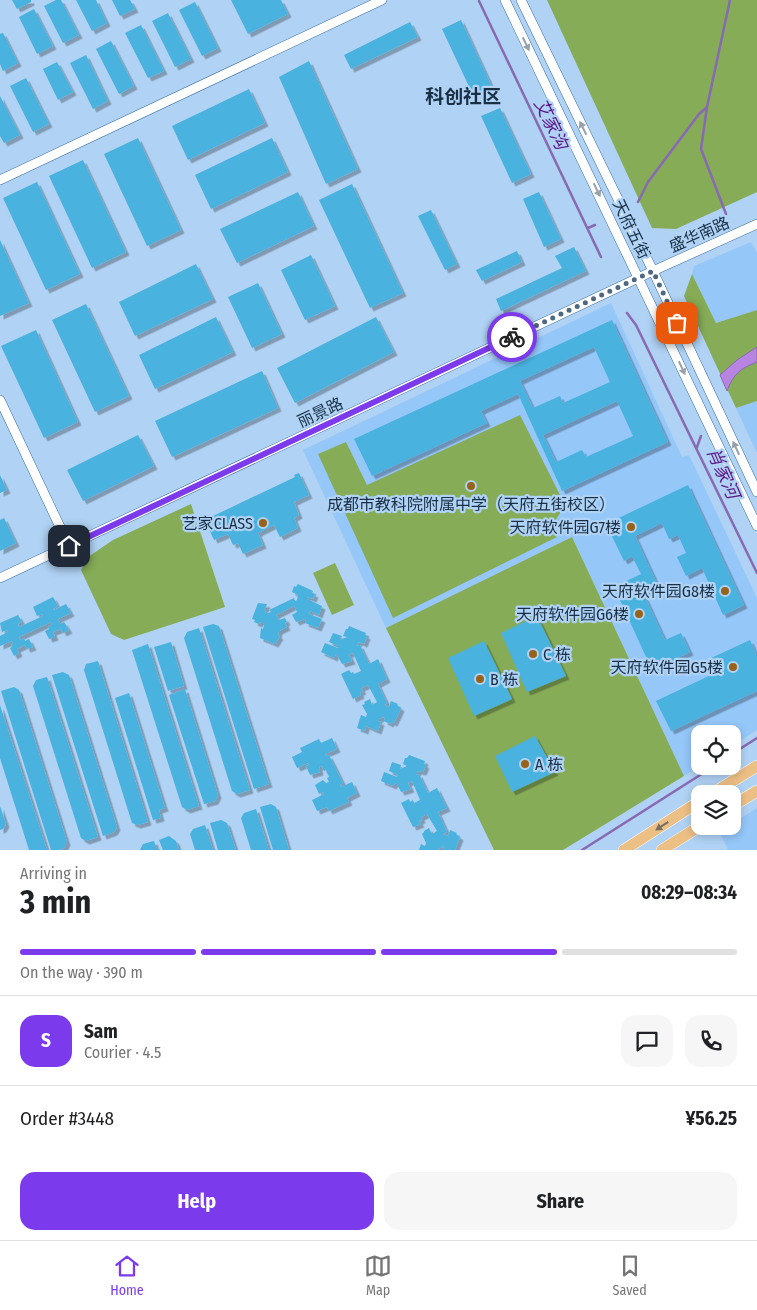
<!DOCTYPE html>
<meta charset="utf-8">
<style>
:root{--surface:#fff;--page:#f6f6f6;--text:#202124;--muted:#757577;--line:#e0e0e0;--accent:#7c3aed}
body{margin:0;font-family:"Fira Sans Condensed","Noto Sans SC",sans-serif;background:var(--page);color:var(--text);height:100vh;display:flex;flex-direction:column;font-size:19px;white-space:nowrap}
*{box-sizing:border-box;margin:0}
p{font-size:16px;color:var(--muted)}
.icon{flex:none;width:28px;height:28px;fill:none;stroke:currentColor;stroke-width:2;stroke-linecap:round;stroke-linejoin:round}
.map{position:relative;height:850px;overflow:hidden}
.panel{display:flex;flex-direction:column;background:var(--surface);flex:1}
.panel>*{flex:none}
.controls{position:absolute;left:691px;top:725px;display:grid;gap:10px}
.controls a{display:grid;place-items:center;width:50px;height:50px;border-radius:10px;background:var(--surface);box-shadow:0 2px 8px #0003;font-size:25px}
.pin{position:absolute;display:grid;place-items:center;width:42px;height:42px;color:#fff;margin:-21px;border-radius:10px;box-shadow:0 2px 8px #0006}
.courier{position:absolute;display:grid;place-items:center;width:50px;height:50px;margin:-25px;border:4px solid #7c3aed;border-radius:50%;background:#fff;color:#222;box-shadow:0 1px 6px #0007}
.overview em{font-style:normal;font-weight:700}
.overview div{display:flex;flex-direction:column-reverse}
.overview{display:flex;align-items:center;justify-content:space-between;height:85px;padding:0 20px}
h1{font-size:32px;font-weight:700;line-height:38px}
.bar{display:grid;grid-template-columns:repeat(4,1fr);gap:8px 5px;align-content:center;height:60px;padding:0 20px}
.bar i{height:6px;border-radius:4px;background:var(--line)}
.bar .active{background:var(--accent)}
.bar p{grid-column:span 4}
.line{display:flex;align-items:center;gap:12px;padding:0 20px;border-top:1px solid var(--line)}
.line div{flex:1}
.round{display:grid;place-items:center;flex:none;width:52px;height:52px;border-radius:15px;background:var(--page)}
.button{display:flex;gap:10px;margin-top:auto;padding:10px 20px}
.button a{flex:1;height:58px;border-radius:15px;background:var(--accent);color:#fff;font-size:20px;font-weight:700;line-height:58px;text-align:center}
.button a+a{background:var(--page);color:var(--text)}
.tab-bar{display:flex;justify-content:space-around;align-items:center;height:70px;border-top:1px solid var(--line);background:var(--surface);font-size:14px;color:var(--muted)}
.tab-bar a{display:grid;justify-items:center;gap:2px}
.tab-bar .active{color:var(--accent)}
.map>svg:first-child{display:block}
.built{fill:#95c7f9}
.green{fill:#86ac57}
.water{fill:#b884e2;stroke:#886ab3}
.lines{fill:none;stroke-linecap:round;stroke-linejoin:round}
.stream{stroke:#886ab3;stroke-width:2.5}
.building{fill:#48b2de;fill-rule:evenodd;filter:url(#shadow)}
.minor-casing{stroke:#396fa2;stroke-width:10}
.major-casing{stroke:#fff;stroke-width:12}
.minor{stroke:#fff;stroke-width:9}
.major{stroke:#ecbf85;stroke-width:11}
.oneway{fill:#97a1ab}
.oneway2{fill:#777062}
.done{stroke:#4d6882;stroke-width:5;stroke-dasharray:0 9}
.route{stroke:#7c3aed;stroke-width:6}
.poi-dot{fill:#976219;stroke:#b0d2f4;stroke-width:2}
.labels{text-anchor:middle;stroke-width:4.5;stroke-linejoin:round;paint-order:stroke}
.street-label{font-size:16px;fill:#182f45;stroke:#b0d2f4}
.poi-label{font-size:16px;fill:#182f45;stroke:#b0d2f4;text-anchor:end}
.water-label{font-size:18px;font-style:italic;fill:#5e1787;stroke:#b0d2f4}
.quarter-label{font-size:19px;font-weight:bold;fill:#182f45;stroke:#b0d2f4}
</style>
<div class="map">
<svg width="757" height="850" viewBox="0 0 757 850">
<defs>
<filter id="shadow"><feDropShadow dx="3.5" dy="3.5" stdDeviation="0" flood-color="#0004"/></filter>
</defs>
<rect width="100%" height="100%" fill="#b0d2f4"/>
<!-- built -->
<path class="built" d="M751 242 757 253V310L716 323 692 274 694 266Z
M611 303 682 457 689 455 757 598V730L733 745 732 734H700V766L684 776 572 537 386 628 303 450Z
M757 401V453L736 408Z
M757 808V850H728L719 831 727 826H732L733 823Z"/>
<!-- green -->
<path class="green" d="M547 0H757V192L676 229 652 228Z
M692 274 716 323 757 310V401L736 408 684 296Z
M520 415 565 505 552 526 557 537 393 618 318 454 346 442 367 485Z
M191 504 225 607 124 640 111 634 81 570 88 557 113 540Z
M572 537 684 776 563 850H494L386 628Z
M335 563 354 605 332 615 313 573Z"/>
<!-- water -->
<path class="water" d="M757 347V362C741 368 733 374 727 391L720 375 737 360Z"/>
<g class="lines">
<!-- stream -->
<path class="stream" d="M479 1 601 257
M638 202 648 182 699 114 706 108
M726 214 701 149 707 107 730 0
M588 228 595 225
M627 313 636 325 757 573
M697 447 701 436
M732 754 757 738
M582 850 708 770"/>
</g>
<!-- building -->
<path class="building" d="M12 0H31V2L17 9Z
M56 0H61L79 35 63 43 44 6Z
M76 0H96L107 23 92 31Z
M112 0H130L135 9 120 16Z
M231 0H281L288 14 248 34Z
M195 2 218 48 202 56 179 10Z
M34 9 53 46 37 54 19 17Z
M168 13 191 59 175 67 152 21Z
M461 20 492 87 473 95 442 29Z
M410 22 418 37 351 69 344 55Z
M141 25 164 71 148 78 125 33Z
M3 33 18 63 3 71 0 64V34Z
M111 41 134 86 119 94 96 49Z
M86 55 108 101 93 109 70 63Z
M309 61 358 169 326 184 279 77Z
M57 62 73 92 58 100 43 69Z
M26 78 49 124 33 132 10 86Z
M249 89 265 123 188 160 172 126Z
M0 96 20 135 4 143 0 136Z
M500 108 531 174 512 183 481 116Z
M138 138 181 230 147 246 104 154Z
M272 138 288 172 211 209 195 175Z
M83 160 126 252 92 268 49 176Z
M37 182 80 274 46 290 3 198Z
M352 184 403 293 370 308 319 200Z
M298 192 314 226 237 263 220 229Z
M539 192 561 239 544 247 523 199Z
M431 210 457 264 445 270 418 216Z
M0 240 29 303 0 316Z
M574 247 586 271 501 311 496 299 562 268 555 256Z
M517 251 522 262 482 281 476 270Z
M311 255 335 306 305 320 281 270Z
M196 264 213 299 135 336 119 302Z
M258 283 282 334 252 348 228 297Z
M86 304 129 396 95 412 52 320Z
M216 317 233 352 155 389 139 355Z
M376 317 394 352 295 403 277 368Z
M612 320 668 442 562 491 518 394 481 411 487 423 372 476 354 439ZM594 347 610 382 563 403 560 396 533 408 520 381ZM617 401 633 436 586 457 582 450 556 462 543 435Z
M36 330 78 422 44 438 1 346Z
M262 371 278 408 172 457 155 421Z
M138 435 154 466 83 501 67 470Z
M299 473 309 495 294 502 299 515 294 518 298 528 280 537 274 525 258 533 263 545 243 554 238 543 233 545 228 534 214 540 204 518 210 515 211 517 295 477 294 475Z
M0 475 7 490 0 493Z
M688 485 744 605 723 615 702 568 686 576 677 557 686 553 678 535 669 539 662 523 635 536 659 588 644 595 665 640 681 633 690 652 652 670 614 587 641 574 632 556 624 561 606 524Z
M4 518 16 543 0 551V520Z
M298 584 313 591 312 593 315 594 313 599 307 597V599L322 606 319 615 310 611 309 614 322 619 318 628 305 623 306 620 304 619 296 622 292 615 297 612 294 606 276 615 279 620 285 618 287 622 285 623 287 627 279 631 278 635 280 636 275 644 260 638 261 628 263 629 264 626 263 623 260 622 259 624 254 622 255 620 252 619 258 603 267 604 264 611 268 613 271 612 269 610 294 598 295 601 297 600 298 595 292 592 294 586 296 587Z
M53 597 58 606 53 609 54 610 66 604 71 613 58 619 60 624 64 622 69 630 63 633 61 629 53 632 55 637 49 639 45 631 49 629 48 627 52 625 51 622 19 637 20 640 24 638 25 641 29 639 33 647 27 649 25 645 17 649 19 653 14 656 10 648 12 647 11 645 13 644 12 641 0 646V636L8 632 7 630 2 632 0 623 18 615 22 622 18 624 19 627 43 616 42 614 37 616 33 607Z
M537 616 566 676 527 692 501 633Z
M213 624 219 626 269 784 254 789 203 627Z
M349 626 366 633 365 635 367 636 364 644 359 642 357 646 360 645 369 664 378 659 387 679 378 684 387 703 384 705 389 707 391 701 398 704 397 705 401 708 394 723 391 722 390 724 384 721 385 718 383 717 379 719 378 721 381 722 378 731 366 726 365 731 357 728 361 715 366 717 367 714 362 705 365 704 364 702 370 699 372 705 377 702 368 685 361 688 363 691 360 692 361 695 353 699 341 674 349 670 351 673 353 672 354 674 361 671 353 653 349 654 352 661 342 664 337 655 336 654 334 658 321 652 325 643 338 648V646L329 642 333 633 342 636 340 640 347 637 343 636 346 629H348Z
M199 628 250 790 237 794 232 791 184 638 187 632Z
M750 640 757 656V691L671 731 656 701 713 674 707 660Z
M484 641 512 699 474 716 448 658Z
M171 642 184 686 168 691 154 647Z
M148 644 199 806 187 810 182 807 132 650Z
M98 661 148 822 137 825 132 823 84 670 86 664Z
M63 672 69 675 117 827 114 832 103 836 52 675Z
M47 677 98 837 86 841 81 838 33 686 36 680Z
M14 687 19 690 67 842 64 848 58 850H51L1 691Z
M185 689 218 795 215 801 204 804 169 695Z
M129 693 165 808 159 810 161 818 153 820 115 698Z
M0 705 47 850H29L0 758Z
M535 736 555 772 512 792 495 756Z
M332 738 337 749 325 754 326 756 329 755 343 783 340 785 341 787 352 782 357 793 347 798 349 802 329 811 327 807 317 811 312 800 324 794 323 792 319 794 315 785 323 780 326 783 329 782 327 778 329 777 326 770 324 771 322 766 319 767 320 772 310 775 306 766 309 765 308 763 297 768 292 757 302 752 300 748 319 739 321 743Z
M409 755 425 761 424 764 426 765 423 772 418 771 416 775 419 774 428 793 437 788 447 808 438 812 447 832 443 834 448 836 450 830 457 833 456 834 460 837 455 850H443L444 847 443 846 437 850H419L421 844 425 846 426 843 422 834 424 832V831L429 828 432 834 437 831 427 814 421 817 422 820 419 821 421 824 413 827 401 803 409 799 410 802 413 800 414 803 420 800 412 781 408 783 411 789 401 792 397 784 395 783 393 786 381 781 384 772 397 777 398 775 389 771 392 762 401 765 400 769 407 766 403 764 405 758H407Z
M271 804 276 807 289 850H273L260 807Z
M0 806 6 824 3 829 0 830Z
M256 809 269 850H251L241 818 244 813Z
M221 820 227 823 236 850H218L210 823Z
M205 825 213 850H195L190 834 193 829Z
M169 836 176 841 179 850H163L159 840Z
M154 841 157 850H140L143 844Z"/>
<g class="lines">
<defs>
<path id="minor" d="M505 0 757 526
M521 0 653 271 757 492
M0 180 382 0
M0 400 69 546
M0 578 653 271 757 224"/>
<path id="major" d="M712 794 757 766
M732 806 757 791
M624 850 700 801
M662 850 700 826"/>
</defs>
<!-- minor casing -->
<use href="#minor" class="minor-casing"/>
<!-- major casing -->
<use href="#major" class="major-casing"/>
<!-- minor -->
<use href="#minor" class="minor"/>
<!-- major -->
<use href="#major" class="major"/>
</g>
<!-- one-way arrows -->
<defs><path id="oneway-solid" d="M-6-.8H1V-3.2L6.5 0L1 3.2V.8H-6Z" transform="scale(1.25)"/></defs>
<g class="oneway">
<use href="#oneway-solid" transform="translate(526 44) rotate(64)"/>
<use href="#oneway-solid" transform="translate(583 128) rotate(-116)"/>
<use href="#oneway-solid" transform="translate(597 190) rotate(64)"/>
<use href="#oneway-solid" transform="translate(682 368) rotate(65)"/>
<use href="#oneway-solid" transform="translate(736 448) rotate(-115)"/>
</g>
<use class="oneway2" href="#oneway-solid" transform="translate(662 826) rotate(147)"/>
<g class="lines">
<!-- done -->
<path class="done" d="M512 337 653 271 677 323"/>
<!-- route -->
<path class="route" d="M69 546 512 337"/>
</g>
<!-- markers -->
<g class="poi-dot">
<circle cx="471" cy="486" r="5"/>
<circle cx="263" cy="523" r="5"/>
<circle cx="631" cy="527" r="5"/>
<circle cx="725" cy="591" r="5"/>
<circle cx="639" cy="614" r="5"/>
<circle cx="533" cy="654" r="5"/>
<circle cx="733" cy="667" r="5"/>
<circle cx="480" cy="679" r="5"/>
<circle cx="525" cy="764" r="5"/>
</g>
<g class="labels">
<!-- street labels -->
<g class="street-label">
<text transform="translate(632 229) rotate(64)" y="6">天府五街</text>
<text transform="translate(699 234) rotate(-24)" y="6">盛华南路</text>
<text transform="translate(320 412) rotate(-25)" y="6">丽景路</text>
</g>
<!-- poi labels -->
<g class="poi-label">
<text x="471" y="510" text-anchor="middle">成都市教科院附属中学（天府五街校区）</text>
<text x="253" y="529">艺家CLASS</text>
<text x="621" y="533">天府软件园G7楼</text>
<text x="715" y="597">天府软件园G8楼</text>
<text x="629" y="620">天府软件园G6楼</text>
<text x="543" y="660" text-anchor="start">C 栋</text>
<text x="723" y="673">天府软件园G5楼</text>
<text x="490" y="685" text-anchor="start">B 栋</text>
<text x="535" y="770" text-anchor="start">A 栋</text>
</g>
<!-- water labels -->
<g class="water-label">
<text transform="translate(551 124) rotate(64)" y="6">艾家沟</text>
<text transform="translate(723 473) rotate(66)" y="6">肖家河</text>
</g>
<!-- quarter labels -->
<g class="quarter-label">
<text x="463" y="103">科创社区</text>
</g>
</g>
</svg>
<div class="controls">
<a><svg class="icon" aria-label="locate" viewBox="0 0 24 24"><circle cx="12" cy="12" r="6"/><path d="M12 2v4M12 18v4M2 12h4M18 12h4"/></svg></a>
<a><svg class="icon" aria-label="layers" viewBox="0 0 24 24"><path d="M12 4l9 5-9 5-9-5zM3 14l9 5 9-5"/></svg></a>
</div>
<div class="pin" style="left:677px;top:323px;background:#ea580c"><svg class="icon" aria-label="bag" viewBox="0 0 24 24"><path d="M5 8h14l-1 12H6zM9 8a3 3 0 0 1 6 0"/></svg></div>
<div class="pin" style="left:69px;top:546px;background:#1f2937"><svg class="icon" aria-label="home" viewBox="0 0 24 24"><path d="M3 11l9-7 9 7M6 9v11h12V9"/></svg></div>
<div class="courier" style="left:512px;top:337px"><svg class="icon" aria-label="bike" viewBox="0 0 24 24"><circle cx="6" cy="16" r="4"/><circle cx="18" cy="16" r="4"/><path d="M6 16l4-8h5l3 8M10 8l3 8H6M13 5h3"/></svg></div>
</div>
<section class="panel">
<div class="overview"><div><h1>3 min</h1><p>Arriving in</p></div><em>08:29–08:34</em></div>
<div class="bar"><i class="active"></i><i class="active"></i><i class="active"></i><i></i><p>On the way · 390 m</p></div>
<div class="line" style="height:90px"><b class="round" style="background:var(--accent);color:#fff">S</b><div><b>Sam</b><p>Courier · 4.5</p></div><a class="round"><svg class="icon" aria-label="chat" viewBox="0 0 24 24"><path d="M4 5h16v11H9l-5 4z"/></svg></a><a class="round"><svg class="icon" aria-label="phone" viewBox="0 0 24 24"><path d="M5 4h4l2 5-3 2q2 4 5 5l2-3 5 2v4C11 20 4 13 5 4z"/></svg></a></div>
<div class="line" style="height:65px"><div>Order #3448</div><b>¥56.25</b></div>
<div class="button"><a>Help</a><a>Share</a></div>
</section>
<nav class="tab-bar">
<a class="active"><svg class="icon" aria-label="home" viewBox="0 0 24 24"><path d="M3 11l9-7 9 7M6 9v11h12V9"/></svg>Home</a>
<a><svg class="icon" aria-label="map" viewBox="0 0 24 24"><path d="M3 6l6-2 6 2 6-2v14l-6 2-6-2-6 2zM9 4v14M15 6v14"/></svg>Map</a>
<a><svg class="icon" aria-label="saved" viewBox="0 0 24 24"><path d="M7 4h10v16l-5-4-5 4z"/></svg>Saved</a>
</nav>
